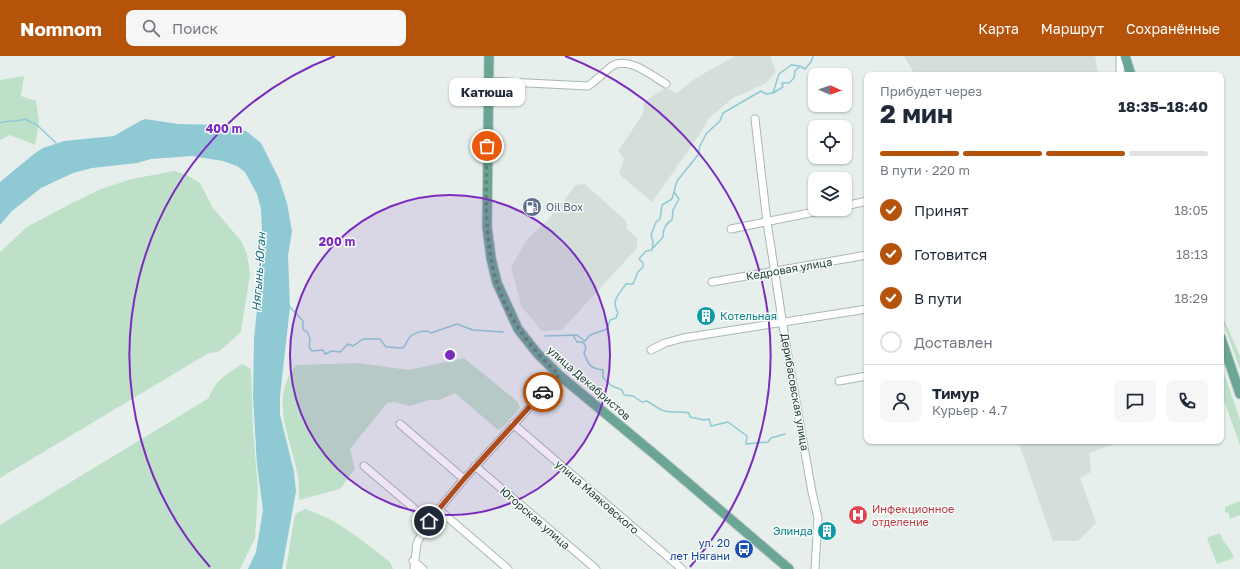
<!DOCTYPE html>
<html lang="ru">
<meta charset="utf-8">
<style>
:root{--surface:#fff;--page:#f6f6f7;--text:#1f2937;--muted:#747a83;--line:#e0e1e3;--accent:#b45309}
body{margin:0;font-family:"Golos Text",sans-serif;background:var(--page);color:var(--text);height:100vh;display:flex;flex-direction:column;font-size:15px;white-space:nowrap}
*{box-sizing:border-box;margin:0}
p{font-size:13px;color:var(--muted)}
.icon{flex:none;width:22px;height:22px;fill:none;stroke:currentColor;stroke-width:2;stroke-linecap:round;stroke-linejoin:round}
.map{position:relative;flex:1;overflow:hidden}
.panel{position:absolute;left:864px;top:16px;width:360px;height:372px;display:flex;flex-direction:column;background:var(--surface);border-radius:8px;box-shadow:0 1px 3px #0004}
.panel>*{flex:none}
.needle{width:26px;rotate:92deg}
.fabs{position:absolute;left:808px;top:12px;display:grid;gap:8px}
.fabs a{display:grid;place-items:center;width:44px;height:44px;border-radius:8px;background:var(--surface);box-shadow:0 1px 3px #0004;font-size:20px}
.pin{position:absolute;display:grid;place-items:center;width:34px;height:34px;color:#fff;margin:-17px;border:2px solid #fff;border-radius:50%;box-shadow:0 1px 4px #0007}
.courier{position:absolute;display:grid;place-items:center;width:40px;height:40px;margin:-20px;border:3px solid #b45309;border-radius:50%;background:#fff;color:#222;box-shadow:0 1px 5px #0007}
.bubble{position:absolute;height:28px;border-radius:8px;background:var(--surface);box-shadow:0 1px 3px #0004;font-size:13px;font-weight:700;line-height:28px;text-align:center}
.overview em{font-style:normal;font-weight:700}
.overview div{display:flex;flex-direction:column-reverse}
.overview{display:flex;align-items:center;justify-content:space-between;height:68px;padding:0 16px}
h1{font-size:26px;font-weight:700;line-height:30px}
.bar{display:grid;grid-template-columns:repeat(4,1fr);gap:6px 4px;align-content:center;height:48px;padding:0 16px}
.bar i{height:5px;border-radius:3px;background:var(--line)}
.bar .selected{background:var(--accent)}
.bar p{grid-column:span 4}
.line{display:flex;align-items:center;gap:10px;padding:0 16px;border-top:1px solid var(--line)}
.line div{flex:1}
.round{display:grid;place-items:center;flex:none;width:42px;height:42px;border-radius:8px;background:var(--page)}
ol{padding:0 16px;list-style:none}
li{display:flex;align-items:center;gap:12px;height:44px}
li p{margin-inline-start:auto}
li .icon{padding:4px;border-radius:50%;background:var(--accent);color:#fff;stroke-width:4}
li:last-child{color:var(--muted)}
li i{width:22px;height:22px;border:2px solid var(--line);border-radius:50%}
header{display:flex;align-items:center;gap:24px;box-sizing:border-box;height:56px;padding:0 20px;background:var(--accent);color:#fff}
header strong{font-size:19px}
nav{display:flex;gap:22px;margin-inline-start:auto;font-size:14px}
.search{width:280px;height:36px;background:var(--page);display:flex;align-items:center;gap:10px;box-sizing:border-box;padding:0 14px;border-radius:8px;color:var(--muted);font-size:15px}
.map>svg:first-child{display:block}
.built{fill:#d4dfda}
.green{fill:#bfe0c8}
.water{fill:#8ec9d4}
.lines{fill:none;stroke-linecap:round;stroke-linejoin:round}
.stream{stroke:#8ec9d4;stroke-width:1.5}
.minor-casing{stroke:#a8b8b2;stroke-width:9}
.major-casing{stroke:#c2cac8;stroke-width:11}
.minor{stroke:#fff;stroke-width:7}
.major{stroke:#6aa596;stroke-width:9}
.done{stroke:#687f78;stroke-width:4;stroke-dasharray:0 7.2}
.route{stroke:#b45309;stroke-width:5}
.ring{fill:none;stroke:#7b2cbf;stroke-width:2}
.labels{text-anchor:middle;stroke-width:3;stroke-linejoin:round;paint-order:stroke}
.service-label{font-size:11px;fill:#4e5e75;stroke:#f7fbf9;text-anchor:start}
.street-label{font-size:11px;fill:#24423a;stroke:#f7fbf9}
.culture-label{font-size:11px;fill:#0d838f;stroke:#f7fbf9;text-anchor:start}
.health-label{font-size:11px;fill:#be3a42;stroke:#f7fbf9;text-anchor:start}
.transit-label{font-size:11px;fill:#164399;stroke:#f7fbf9;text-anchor:end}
.water-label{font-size:12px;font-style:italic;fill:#1c6f80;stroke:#f7fbf9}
.centre{fill:#7b2cbf;stroke:#f7fbf9;stroke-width:2}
.ring-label{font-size:12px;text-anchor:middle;font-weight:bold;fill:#7b2cbf;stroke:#f7fbf9;stroke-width:3;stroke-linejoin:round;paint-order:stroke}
</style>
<header>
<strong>Nomnom</strong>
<div class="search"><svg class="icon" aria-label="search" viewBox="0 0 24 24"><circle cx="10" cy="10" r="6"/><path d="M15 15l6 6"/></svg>Поиск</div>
<nav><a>Карта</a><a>Маршрут</a><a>Сохранённые</a></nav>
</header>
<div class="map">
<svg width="1240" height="513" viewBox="0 0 1240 513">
<rect width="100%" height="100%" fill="#e6efeb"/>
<!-- built -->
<path class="built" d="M735 0H770L776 16 766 27 733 42 708 63 700 78 652 146 619 118 624 103 618 95 643 58 644 46 665 32 677 37 696 22Z
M904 0H1095L1098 19H915Z
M585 128 626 165 627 173 637 182V192L562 274 542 275 521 250 511 211 528 182 548 164 576 129Z
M1018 385H1123L1089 397 1091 416 1080 422 1096 467 1078 485H1053Z"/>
<!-- green -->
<path class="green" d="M24 20 21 40 36 45 39 66 35 89 10 79 0 84V24Z
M174 115 187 119 200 127 213 152 242 186 247 199 250 218 241 276 220 295 207 298 0 422V196L27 171 70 148 101 133 132 123Z
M1222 259 1240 300V313L1221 261Z
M464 302 518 346 520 352 502 372 498 374 455 337 439 344H429L409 350 395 346 387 347 350 393 355 413 340 433 299 444C299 435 299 425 297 416 290 379 269 344 296 309L358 307 409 314Z
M242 308 251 313 253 373 258 434 255 482 240 513H0V469L209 342C216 323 226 319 242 308Z
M1221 308 1240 364V389L1221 336Z
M1240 445V459L1230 463 1228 456 1225 457V451Z
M305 453C341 465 360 483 390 506L393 513H286L295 458Z
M1220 477C1224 489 1230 490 1234 502L1217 508 1207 482Z"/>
<!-- water -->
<path class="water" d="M145 63 178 68 221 69 246 75 261 87 279 123 287 147 292 175 288 200 290 251 280 340V359L294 416 296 435 282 513H248L256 496 263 454 257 409 253 341 254 283 263 193 261 153 257 138 245 116 237 110 223 105 192 100 151 103 137 107 92 112 73 117 41 132 12 155 0 169V126L34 98 43 92 64 85 114 80 140 65Z"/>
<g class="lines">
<!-- stream -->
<path class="stream" d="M773 37 783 31 782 27H789L794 22 795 15 800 10
M0 67C9 64 17 66 25 63L37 69 56 87
M653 192 663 181C663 173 666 167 672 164L673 154 679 143 674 136
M290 251 303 265V273L308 277 310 283 309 291 312 295 323 294 325 298 332 295 340 296 348 288 353 290 363 283H380L386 291 403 292C406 289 407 284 410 281 415 276 426 273 431 277L457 268 473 274 503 276
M573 279 577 286H583L586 291 584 297C589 309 589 312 603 314V322L612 330 622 334 624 339 633 340 642 346 647 345C652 348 659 354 665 355 673 357 680 355 689 357L690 361 704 364 709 363 711 370 728 366 747 380 746 388 768 386 771 382 785 378
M545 280 577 279 585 285 590 279 607 273 610 264 616 262 618 257C611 245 618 239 626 228H633L638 216 643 211V207L639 203 646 195 652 194 653 186 651 179 656 166 660 163 662 149 672 143 677 125 698 99 700 90 706 78 720 65 723 57 761 35 766 38 773 37 779 18 791 9 800 10 805 13 811 6 813 0"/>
<defs>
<path id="minor" d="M1120 0V19
M488 25 588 30C597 24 604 16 612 10 629 0 652 20 666 28
M755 63 767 166 786 289 812 436 818 462 815 513
M845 150 867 145
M731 173 829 153
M712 226 867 199
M651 294 665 287 683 282 867 253
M839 325 867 320
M400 368 464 423
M513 368 682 513
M364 410 429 465
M475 410 596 513
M438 453 508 513
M413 505 423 513
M414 513 417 487 429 465 464 423 559 319"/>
<path id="major" d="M489 0 487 171 491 202 497 227 518 273 537 297 559 319 659 402 789 513
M1125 0 1131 19
M1221 282 1240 338"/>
</defs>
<!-- minor casing -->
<use href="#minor" class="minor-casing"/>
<!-- major casing -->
<use href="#major" class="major-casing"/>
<!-- minor -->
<use href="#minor" class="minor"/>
<!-- major -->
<use href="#major" class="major"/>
</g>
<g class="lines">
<!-- done -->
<path class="done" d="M487 90C485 187 482 247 559 319L543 336"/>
<!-- route -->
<path class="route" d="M429 465 464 423 543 336"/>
</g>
<!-- distance rings -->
<circle cx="450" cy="299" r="160" fill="#7b2cbf" fill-opacity=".12"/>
<g class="ring">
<circle cx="450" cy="299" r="160"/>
<path d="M210 511A320 320 0 0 1 335 0M565 0A320 320 0 0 1 690 511"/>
</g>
<!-- icons -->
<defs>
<symbol id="fuel-disc" viewBox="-11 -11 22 22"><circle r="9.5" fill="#5c6f8a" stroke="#f7fbf9"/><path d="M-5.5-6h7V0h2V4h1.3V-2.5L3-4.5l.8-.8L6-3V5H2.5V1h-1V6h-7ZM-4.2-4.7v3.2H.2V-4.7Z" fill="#fff"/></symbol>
<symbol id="building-disc" viewBox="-11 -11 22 22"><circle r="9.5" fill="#0f9aa8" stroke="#f7fbf9"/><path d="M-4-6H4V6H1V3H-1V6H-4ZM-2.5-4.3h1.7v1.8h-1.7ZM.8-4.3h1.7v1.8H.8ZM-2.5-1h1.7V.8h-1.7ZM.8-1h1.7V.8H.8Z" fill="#fff"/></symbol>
<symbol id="hospital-disc" viewBox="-11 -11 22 22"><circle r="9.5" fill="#e0444e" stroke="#f7fbf9"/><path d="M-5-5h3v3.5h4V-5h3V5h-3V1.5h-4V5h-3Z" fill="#fff"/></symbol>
<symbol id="bus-disc" viewBox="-11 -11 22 22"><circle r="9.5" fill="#1a4fb4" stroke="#f7fbf9"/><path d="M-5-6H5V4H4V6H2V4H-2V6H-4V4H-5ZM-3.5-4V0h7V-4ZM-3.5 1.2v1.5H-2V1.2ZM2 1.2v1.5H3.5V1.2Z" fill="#fff"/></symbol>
</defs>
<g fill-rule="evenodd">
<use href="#fuel-disc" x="521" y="140" width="22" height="22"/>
<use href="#building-disc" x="695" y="249" width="22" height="22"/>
<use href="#hospital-disc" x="847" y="448" width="22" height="22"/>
<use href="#building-disc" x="816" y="464" width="22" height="22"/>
<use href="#bus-disc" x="733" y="482" width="22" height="22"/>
</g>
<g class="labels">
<!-- service labels -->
<g class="service-label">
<text x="546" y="155">Oil Box</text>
</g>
<!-- street labels -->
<g class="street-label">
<text transform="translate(789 213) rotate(-10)" y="4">Кедровая улица</text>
<text transform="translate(589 327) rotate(41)" y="4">улица Декабристов</text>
<text transform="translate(795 336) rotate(80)" y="4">Дерибасовская улица</text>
<text transform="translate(597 441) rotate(41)" y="4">улица Маяковского</text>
<text transform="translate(535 462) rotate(41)" y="4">Югорская улица</text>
</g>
<!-- culture labels -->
<g class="culture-label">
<text x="720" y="264">Котельная</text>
<text x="813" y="479" text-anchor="end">Элинда</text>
</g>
<!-- health labels -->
<g class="health-label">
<text x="872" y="457">Инфекционное<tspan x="872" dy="13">отделение</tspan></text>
</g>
<!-- transit labels -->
<g class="transit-label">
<text x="730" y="491">ул. 20<tspan x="730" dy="13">лет Нягани</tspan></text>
</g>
<!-- water labels -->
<g class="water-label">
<text transform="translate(259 216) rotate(-86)" y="4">Нягынь-Юган</text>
</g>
</g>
<circle cx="450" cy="299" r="6" class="centre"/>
<g class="ring-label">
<text x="224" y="77">400 m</text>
<text x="337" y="190">200 m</text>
</g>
</svg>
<div class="fabs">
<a><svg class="needle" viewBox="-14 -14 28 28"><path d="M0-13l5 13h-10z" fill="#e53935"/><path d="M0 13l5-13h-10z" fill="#747a83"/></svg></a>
<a><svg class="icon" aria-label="locate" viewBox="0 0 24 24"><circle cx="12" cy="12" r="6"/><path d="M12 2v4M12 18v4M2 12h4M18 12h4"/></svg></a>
<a><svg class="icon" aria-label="layers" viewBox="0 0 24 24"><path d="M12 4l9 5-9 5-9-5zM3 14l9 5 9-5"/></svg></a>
</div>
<div class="pin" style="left:487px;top:90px;background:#ea580c"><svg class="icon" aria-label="bag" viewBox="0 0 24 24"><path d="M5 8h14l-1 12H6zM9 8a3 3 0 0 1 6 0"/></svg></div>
<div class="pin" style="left:429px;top:465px;background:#1f2937"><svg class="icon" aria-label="home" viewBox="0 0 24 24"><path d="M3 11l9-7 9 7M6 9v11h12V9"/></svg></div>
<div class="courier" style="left:543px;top:336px"><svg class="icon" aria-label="car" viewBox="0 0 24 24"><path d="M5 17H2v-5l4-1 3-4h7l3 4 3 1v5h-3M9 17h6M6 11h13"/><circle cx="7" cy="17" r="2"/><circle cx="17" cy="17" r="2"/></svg></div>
<div class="bubble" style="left:449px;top:22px;width:76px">Катюша</div>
<section class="panel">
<div class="overview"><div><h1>2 мин</h1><p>Прибудет через</p></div><em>18:35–18:40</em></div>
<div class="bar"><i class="selected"></i><i class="selected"></i><i class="selected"></i><i></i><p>В пути · 220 m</p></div>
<ol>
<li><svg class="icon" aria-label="check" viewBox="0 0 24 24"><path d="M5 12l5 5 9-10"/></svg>Принят<p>18:05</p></li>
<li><svg class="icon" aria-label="check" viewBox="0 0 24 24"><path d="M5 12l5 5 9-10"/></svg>Готовится<p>18:13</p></li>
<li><svg class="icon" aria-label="check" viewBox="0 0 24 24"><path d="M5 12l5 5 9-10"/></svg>В пути<p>18:29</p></li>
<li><i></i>Доставлен</li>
</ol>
<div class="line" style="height:72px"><a class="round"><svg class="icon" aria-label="person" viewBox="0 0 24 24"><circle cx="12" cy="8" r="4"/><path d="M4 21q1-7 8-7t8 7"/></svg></a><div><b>Тимур</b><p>Курьер · 4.7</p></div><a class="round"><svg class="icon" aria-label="chat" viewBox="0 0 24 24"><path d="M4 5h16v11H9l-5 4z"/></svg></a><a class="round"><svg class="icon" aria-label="phone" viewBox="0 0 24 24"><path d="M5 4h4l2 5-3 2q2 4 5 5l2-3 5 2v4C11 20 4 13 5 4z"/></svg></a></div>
</section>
</div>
